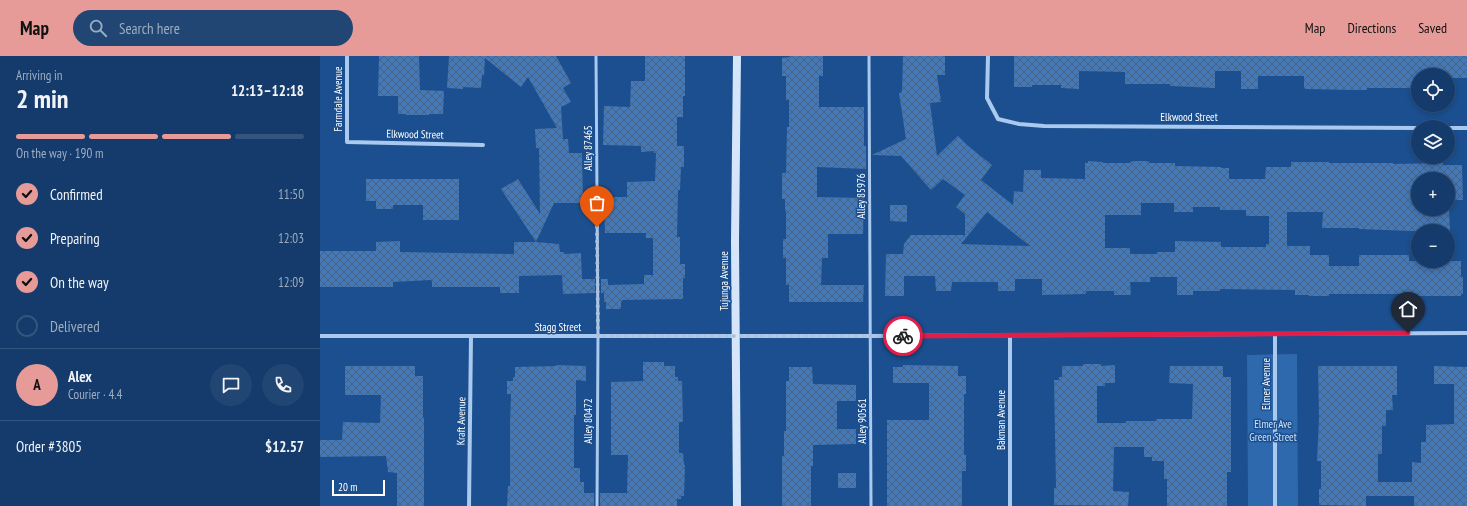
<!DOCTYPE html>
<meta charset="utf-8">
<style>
:root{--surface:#143b6b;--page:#214673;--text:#f1f3f6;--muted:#9dadc1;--line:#33557e;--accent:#e69b98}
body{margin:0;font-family:"PT Sans Narrow",sans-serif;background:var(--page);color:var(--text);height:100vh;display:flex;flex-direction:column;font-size:15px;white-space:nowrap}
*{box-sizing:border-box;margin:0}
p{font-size:13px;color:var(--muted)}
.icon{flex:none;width:22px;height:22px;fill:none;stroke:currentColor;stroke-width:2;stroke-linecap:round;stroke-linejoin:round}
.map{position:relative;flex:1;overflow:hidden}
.details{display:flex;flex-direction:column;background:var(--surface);width:320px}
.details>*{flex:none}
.tools{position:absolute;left:1091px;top:12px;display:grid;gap:8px}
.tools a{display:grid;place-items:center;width:44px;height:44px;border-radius:50%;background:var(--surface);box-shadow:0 2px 6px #0003,0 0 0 1px var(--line);font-size:20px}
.scale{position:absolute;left:12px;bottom:10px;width:53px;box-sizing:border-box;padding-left:4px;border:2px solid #fff;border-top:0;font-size:11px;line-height:14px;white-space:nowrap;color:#fff;-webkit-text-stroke:3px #1b4f8f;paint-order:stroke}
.pin{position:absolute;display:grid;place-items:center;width:34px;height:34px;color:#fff;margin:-41px -17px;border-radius:50% 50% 50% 0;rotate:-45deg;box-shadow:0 0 4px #0007}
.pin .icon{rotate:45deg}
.courier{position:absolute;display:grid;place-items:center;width:40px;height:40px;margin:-20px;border:3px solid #e11d48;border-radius:50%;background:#fff;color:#222;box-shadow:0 1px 5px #0007}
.headline em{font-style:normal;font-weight:700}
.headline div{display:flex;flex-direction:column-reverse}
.headline{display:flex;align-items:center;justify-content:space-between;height:68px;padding:0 16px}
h1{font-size:26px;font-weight:700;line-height:30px}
.bar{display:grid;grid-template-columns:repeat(4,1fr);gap:6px 4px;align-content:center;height:48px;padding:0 16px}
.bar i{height:5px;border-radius:3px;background:var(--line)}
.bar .current{background:var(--accent)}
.bar p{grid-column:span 4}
.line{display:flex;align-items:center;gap:10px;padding:0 16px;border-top:1px solid var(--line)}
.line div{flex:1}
.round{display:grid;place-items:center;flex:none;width:42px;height:42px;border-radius:21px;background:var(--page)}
ol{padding:0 16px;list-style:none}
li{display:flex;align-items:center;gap:12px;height:44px}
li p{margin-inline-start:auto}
li .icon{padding:4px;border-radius:50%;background:var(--accent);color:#111;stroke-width:4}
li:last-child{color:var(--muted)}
li i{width:22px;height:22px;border:2px solid var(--line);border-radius:50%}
header{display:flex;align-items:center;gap:24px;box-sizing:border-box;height:56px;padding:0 20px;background:var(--accent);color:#111}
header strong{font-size:19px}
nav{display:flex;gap:22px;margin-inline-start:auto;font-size:14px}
.search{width:280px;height:36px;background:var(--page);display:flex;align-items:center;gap:10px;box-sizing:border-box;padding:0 14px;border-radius:22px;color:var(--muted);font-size:15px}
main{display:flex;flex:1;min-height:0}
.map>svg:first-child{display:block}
.garden{fill:#2e69ad}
.building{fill:url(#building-cross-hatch);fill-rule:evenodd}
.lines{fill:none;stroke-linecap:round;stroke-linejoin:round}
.lane{stroke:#a9c9ee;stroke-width:3}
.street{stroke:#a9c9ee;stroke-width:4}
.secondary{stroke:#d6e6fa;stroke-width:8}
.done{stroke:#afc1d8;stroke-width:4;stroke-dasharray:0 7.2}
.route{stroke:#e11d48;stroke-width:5}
.labels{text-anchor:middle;stroke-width:3;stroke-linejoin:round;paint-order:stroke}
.street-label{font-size:11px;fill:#fff;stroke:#1b4f8f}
.park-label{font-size:11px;fill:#cfe3fa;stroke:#1b4f8f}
</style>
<header>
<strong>Map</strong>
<div class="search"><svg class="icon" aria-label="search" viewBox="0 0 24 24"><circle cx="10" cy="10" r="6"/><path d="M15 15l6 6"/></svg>Search here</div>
<nav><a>Map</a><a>Directions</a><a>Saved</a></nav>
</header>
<main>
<section class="details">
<div class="headline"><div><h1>2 min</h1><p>Arriving in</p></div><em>12:13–12:18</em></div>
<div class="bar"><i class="current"></i><i class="current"></i><i class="current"></i><i></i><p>On the way · 190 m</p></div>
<ol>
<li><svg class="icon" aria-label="check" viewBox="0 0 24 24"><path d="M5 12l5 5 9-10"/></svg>Confirmed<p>11:50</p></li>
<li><svg class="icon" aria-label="check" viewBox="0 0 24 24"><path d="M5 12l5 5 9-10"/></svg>Preparing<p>12:03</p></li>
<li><svg class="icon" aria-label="check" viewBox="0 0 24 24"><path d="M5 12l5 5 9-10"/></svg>On the way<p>12:09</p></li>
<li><i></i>Delivered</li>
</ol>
<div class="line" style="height:72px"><b class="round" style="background:var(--accent);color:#111">A</b><div><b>Alex</b><p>Courier · 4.4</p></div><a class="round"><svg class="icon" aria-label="chat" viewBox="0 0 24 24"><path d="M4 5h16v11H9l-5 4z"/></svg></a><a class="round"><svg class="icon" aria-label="phone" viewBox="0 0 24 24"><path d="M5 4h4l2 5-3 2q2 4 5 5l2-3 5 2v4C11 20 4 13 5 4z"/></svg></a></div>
<div class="line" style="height:52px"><div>Order #3805</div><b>$12.57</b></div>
</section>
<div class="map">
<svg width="1147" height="450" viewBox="0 0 1147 450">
<defs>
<pattern id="building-cross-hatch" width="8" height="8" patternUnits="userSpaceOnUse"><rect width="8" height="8" fill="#4478b7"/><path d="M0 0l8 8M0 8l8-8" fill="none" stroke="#486282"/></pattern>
</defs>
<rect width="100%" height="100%" fill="#1b4f8f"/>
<!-- garden -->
<path class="garden" d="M977 298 978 450H928L927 299Z"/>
<!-- building -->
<path class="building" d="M59 0H99L100 34 124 35 123 58H109V59H86V58H78V40H58Z
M129 0H236L251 27 243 32 251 46 241 51 243 83H248L249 97H262L263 147H234L216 186 239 188 240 196H244V198L261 197 262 223H275V237L243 238 242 219 199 220V237H180V231H112V226L111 224 73 226V231H0V195H56V186L80 185V196L194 198V186H216L181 133 198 123 220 158 219 92H216L215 73 237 72 208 21 201 31 165 2 164 19H162L161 32 143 31V33L127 32Z
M325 0H365V40H363V61H357V90H364V111H361L360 134H358L357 181H360V208H365V222H363V243L302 244V246H301V253H286V246H284V237H281V223H288V229L324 228V219H333V182H326V177H285L284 141H307V126L335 125 336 97H334V95L321 96V90L283 89 284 50 310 51 311 25H325Z
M470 0H503V20H499V51H544V90H546V113L497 111V141L544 142 543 178H508V202H502L501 229H544L543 246H469V229H466V202H463V183H466V155H465V143H462V117H466L467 71H469V44H466V20H462V2L470 1Z
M583 0H625V19H617L621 46 610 47 617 100 638 80 647 89 672 109 661 124 693 149 694 135 703 136 704 114H721V122L765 123V107H768V105L783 106V107H810V106L814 105H827L830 107H855V110L901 111V112H909V123H945L946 111H971V106H1009V107H1073V108L1123 107V109H1142L1143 144H1128V123H1098V153H1129L1130 175H1091L1039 173V172H1002L1003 156H967V190H990V199H1009V210H1039V199H1089V205H1141V221H1143V238H1141V240H1085V238H1009V240H989V239H975V234L900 233V235H873V239H857V221H830V226H810L811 239H794V235H766V238L722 239V223H695V235H678V226H632L631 235H616L615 220H584V240H565L566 198H583L584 188 591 179H645V158L636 151 645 139 623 123 611 134 581 100 552 99 586 83 579 37H581L582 34ZM821 147H854V156H873V151H900V154H926V160H949V188H946V191H901V186L855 185V196H837V198H810V192H785V159H821ZM667 156 710 190 641 188Z
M694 0H1147V22H1128V19H1098V32H1047V34H1031L986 33 984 32V20H938V33H921V15H895V32L850 30V28H805V16L759 15V33L741 32V29H712V31H694Z
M46 123H139V164H103V149H73V153H56V145H46Z
M570 149H587V166L570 165Z
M323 306H344V310H355V321H358V325H362L363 366H359V397H363L364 409H365L364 440H361V443H357V450H280V437H307L308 399H291V326L323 325Z
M763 308H781V310L795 309V327H785V330H777V367H806V365H836V363H872L873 328 849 327 850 310H903V321H911V416H907V450H847V423H844V405H832V401H824V391H794L793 435 809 436 808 450 734 449V432H736L734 324H739V321H742V310H763Z
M236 309 266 310V325L256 324V359H254V412H260V426H264V437H274V450H187L188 430H190V368L191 338H187V325H193V321H195V311L236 310Z
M583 309 638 310V320H646V338H644V399H646V415H642V450H567V364H609V327H573V311H583Z
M25 310H95V320H103V362H104V450H77V417L68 416 66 400 0 401V384H22L23 366 60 367 61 339H25Z
M998 310H1077V339H1072L1073 354H1066V370H1062V398H1058V426H1092V406L1101 407V386H1106V369L1134 368V328H1114V310L1147 311V450H1094V440H1046V450L999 449V433H1001V405H997L999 362Z
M469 311H492L493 328 536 329V345H517V373H536V388L493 389V410H491V450H462V400H464V375H466V325H469Z
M518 417H536V432H518Z"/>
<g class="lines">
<!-- lane -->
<path class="lane" d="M276 0 278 280 277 450
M549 0 551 450"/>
<!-- street -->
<path class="street" d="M27 0V86L163 89
M668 0 667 42 678 63 699 68 724 70 1098 72
M1128 72H1147
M955 278V450
M690 279V450
M0 280H550L1147 277
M149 450 151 280"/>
<!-- secondary -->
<path class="secondary" d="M417 0 415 185 417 450"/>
</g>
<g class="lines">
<!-- done -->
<path class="done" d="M277 171 278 280H583"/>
<!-- route -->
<path class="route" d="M583 280 1088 277"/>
</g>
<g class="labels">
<!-- street labels -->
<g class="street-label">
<text transform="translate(18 43) rotate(-90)" y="4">Farmdale Avenue</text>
<text x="869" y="65">Elkwood Street</text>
<text transform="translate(95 78) rotate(1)" y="4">Elkwood Street</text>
<text transform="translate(268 92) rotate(-90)" y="4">Alley 87465</text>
<text transform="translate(541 140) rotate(-90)" y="4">Alley 85976</text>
<text transform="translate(404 225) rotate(-90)" y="4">Tujunga Avenue</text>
<text x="238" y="275">Stagg Street</text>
<text transform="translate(946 328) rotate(-90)" y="4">Elmer Avenue</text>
<text transform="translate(681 364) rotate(-90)" y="4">Bakman Avenue</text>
<text transform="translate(141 365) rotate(-89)" y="4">Kraft Avenue</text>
<text transform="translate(268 365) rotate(-90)" y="4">Alley 80472</text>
<text transform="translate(542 365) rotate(-90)" y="4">Alley 90561</text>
</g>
<!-- park labels -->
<g class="park-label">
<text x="953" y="372">Elmer Ave<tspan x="953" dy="13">Green Street</tspan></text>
</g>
</g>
</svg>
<div class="tools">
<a><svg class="icon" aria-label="locate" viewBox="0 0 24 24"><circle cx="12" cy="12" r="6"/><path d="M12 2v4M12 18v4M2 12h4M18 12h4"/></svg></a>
<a><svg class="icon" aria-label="layers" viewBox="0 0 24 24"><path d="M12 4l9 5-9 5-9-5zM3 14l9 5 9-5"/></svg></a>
<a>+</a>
<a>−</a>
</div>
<div class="scale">20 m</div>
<div class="pin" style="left:277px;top:171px;background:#ea580c"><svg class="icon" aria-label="bag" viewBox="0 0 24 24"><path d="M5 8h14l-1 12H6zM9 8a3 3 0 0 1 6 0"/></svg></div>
<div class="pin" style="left:1088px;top:277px;background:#1f2937"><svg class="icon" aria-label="home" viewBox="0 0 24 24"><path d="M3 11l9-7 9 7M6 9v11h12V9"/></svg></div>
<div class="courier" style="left:583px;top:280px"><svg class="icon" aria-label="bike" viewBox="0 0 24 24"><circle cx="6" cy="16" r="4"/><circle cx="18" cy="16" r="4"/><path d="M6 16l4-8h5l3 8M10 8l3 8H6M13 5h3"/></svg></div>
</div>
</main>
